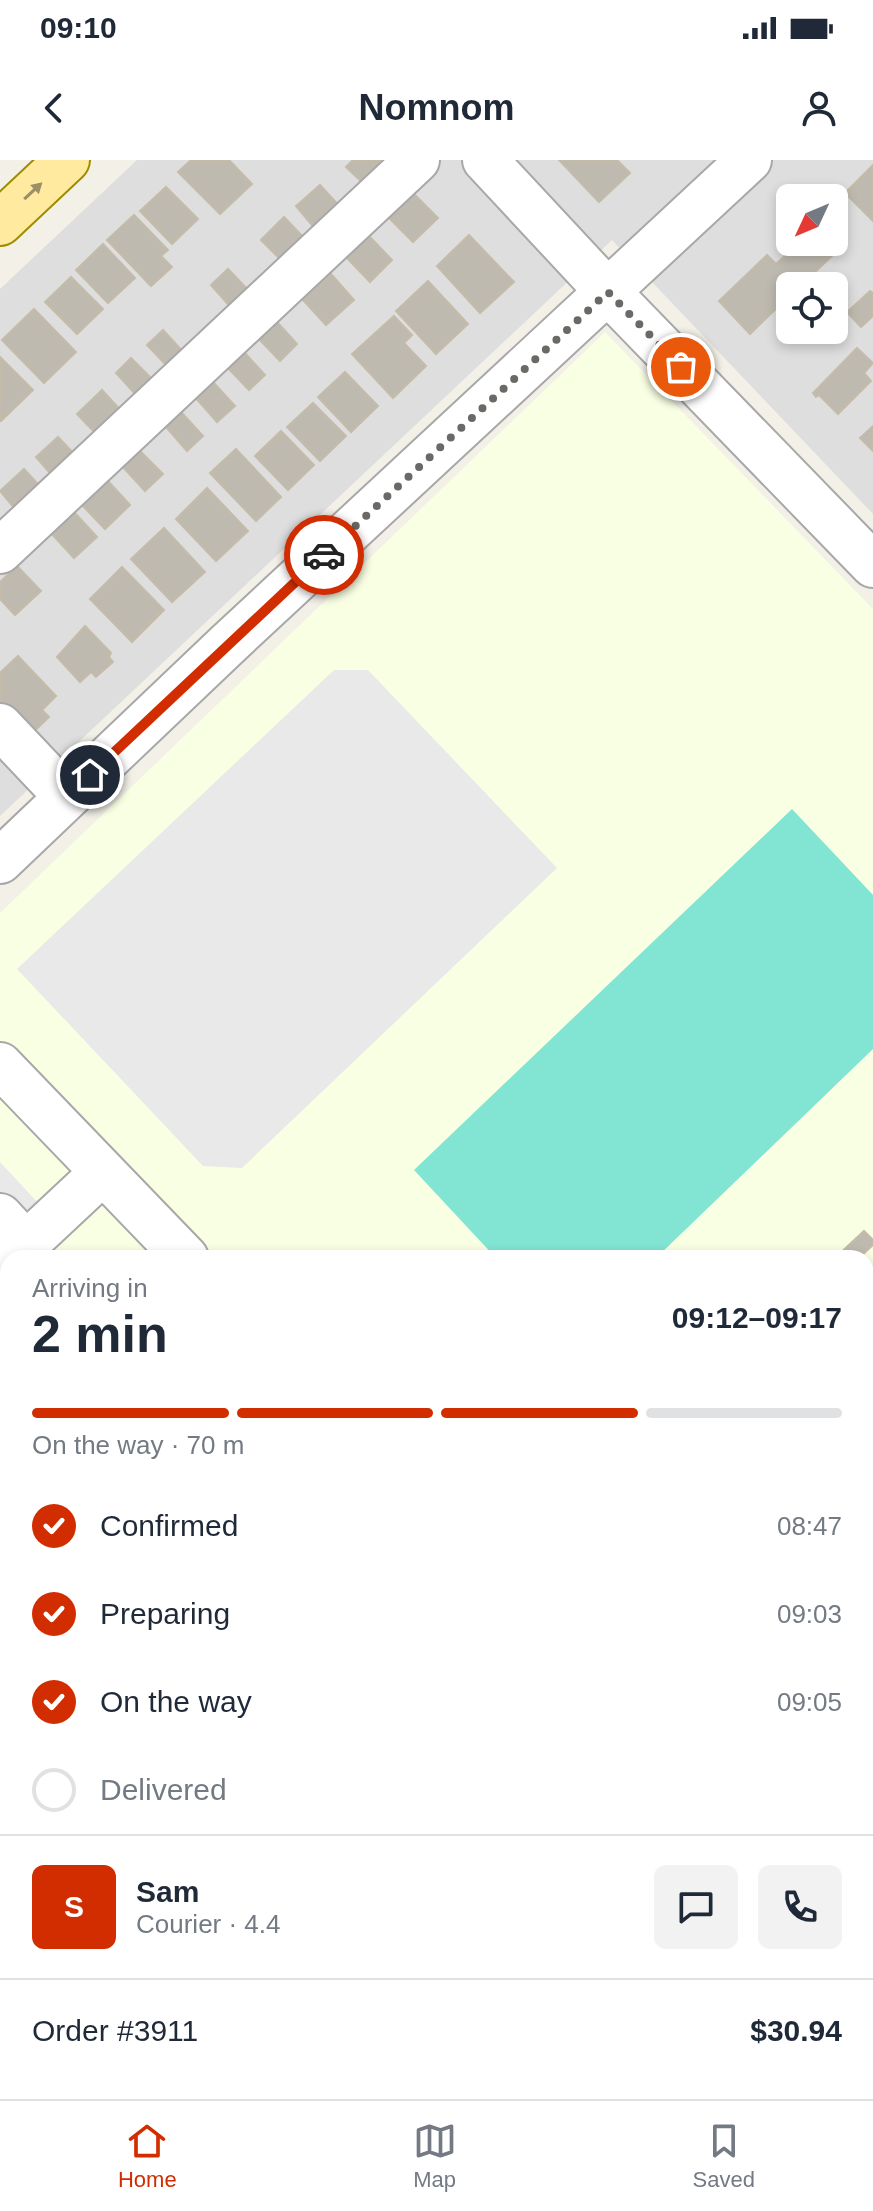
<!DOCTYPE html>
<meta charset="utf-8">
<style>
:root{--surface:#fff;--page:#f2f2f3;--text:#1f2937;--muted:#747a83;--line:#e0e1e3;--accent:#d22d00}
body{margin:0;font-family:Arial,sans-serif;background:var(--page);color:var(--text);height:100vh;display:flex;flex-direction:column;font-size:30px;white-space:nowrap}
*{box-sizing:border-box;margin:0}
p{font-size:26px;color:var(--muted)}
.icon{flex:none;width:44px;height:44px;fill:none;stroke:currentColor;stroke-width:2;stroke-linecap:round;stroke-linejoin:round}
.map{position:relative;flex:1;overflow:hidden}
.panel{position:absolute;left:0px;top:1090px;width:874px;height:850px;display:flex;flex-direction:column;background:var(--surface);border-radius:24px 24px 0 0;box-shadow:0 4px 12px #0003}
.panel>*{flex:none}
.needle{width:52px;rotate:226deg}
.buttons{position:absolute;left:776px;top:24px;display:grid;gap:16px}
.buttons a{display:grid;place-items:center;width:72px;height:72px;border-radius:12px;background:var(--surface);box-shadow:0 4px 12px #0003;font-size:40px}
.pin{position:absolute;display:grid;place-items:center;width:68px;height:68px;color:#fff;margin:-34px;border:4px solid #fff;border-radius:50%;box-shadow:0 2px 8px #0007}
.courier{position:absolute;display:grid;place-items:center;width:80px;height:80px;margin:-40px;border:6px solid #d22d00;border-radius:50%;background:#fff;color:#222;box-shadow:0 2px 10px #0007}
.summary em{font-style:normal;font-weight:700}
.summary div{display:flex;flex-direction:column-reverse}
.summary{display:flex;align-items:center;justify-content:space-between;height:136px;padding:0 32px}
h1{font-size:52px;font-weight:700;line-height:60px}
.bar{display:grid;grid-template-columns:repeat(4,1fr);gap:12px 8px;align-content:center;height:96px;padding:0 32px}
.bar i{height:10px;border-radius:6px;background:var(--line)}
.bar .selected{background:var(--accent)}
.bar p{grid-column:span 4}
.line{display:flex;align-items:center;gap:20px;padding:0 32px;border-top:2px solid var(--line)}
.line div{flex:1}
.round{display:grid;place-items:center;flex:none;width:84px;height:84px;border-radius:12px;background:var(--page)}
ol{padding:0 32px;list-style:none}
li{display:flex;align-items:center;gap:24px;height:88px}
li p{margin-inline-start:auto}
li .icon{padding:8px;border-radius:50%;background:var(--accent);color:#fff;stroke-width:4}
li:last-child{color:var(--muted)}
li i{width:44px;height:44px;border:4px solid var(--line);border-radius:50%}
.status{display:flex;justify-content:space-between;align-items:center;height:56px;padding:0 40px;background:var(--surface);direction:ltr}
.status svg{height:22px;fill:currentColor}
header{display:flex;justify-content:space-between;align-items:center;height:104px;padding:0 32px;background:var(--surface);font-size:36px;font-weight:700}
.tabs{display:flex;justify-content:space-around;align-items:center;height:112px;border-top:2px solid var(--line);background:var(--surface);font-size:22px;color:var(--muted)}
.tabs a{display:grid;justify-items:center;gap:4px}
.tabs .selected{color:var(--accent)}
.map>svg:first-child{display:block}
.residential{fill:#dfdede;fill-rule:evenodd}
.education{fill:#f9ffe3}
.pitch{fill:#82e4d3}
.parking{fill:#e9e9e9}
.building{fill:#bfbab0;stroke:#c4bba9;stroke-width:2}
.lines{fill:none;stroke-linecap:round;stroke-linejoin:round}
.minor-casing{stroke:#a8a8a8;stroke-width:48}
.major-casing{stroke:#9e8c00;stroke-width:48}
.minor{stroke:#fff;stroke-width:44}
.major{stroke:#ffea9f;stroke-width:44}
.oneway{fill:#9b9066}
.done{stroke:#6a6966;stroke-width:8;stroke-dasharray:0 14.4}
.route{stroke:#d22d00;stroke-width:10}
</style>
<div class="status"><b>09:10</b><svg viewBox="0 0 49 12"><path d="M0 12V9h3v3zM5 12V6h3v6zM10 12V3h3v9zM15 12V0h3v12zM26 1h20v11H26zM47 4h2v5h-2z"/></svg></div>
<header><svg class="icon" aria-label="back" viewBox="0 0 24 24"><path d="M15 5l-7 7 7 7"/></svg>Nomnom<svg class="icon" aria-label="person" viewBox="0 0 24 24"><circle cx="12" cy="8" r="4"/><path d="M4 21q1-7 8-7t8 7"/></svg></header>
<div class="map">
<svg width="873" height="1939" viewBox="0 0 873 1939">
<rect width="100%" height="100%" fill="#f2f0e7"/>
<!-- residential -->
<path class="residential" d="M137 0H873V354L612 80 0 656V129ZM790 38H834V82H790ZM790 126H834V170H790Z
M873 1249V1939H141L149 1932H866V1256Z"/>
<!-- education -->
<path class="education" d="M605 172 873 449V1161L866 1168V1098H8V1932H54L47 1939H0V753Z"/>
<!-- pitch -->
<path class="pitch" d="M792 649 873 735V889L656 1098H496L414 1010Z
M8 1485V1806L0 1813V1492Z"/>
<!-- parking -->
<path class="parking" d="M334 510H368L557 708 242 1008 203 1006 17 809Z
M0 1002 40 1045 0 1084Z"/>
<!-- building -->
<path class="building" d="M191 0H229L252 24 220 54 178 12Z
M353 0H388L369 29 346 7Z
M559 0H617L630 13 599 42Z
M873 5V61L845 33Z
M320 25 342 49 317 71 296 46Z
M166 27 198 59 172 84 140 51Z
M412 32 438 58 413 82 387 56Z
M134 55 168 90 161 96 172 107 151 126 107 80Z
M284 57 308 82 285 104 261 80Z
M469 75 514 122 480 153 437 106Z
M369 76 392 100 370 122 346 97Z
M791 82H831L838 90 810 117 805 111 793 122 797 126H790V135L750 174 719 141 767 95 776 104 788 93 784 89Z
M103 84 135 118 108 143 76 110Z
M228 109 252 134 234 151 211 125Z
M331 114 354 140 326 165 303 140Z
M71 117 103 149 77 174 45 142Z
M428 121 468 164 436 194 396 151Z
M870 131 873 133V156L861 167 847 152Z
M34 149 76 192 44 223 2 180Z
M394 156 412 175 404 183 426 206 393 238 352 194Z
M277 162 297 184 280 201 259 179Z
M163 170 185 194 169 208 147 185Z
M857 188 873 203 864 213 871 221 838 254 819 235 816 237 813 233Z
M244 192 265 215 249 230 227 207Z
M0 197 33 230 1 261H0Z
M131 198 154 221 138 237 116 213Z
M345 212 378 246 351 272 318 237Z
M212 221 235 246 217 262 195 237Z
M102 230 125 255 100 278 77 254Z
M313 243 346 276 320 301 287 267Z
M181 252 203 276 187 291 166 267Z
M873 266V291L860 278Z
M281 271 314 305 288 330 255 296Z
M58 277 80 300 57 321 36 297Z
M236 289 281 337 256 361 210 313Z
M139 290 163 314 145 331 122 306Z
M24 309 46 333 21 356 0 331Z
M107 320 130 345 105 369 81 344Z
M207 328 248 371 216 401 176 359Z
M74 352 97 377 74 398 51 373Z
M164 368 205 412 172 442 131 399Z
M17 406 41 431 15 455 0 439V422Z
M122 407 164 450 132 482 90 439Z
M85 466 111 493 109 497 113 502 96 517 91 512 80 522 57 497Z
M18 496 56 536 42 550 49 557 26 579 0 552V513Z
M864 1071 873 1080V1085L859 1098H835Z
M866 1352 873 1359V1388L866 1395Z
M866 1658 873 1666 871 1724 866 1719Z
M214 1932H249L256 1939H206Z
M329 1932H362L363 1933 357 1939H335Z
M556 1932H611L618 1939H563Z"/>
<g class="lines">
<defs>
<path id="minor" d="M485 0 608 132 873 405
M0 391 417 0
M0 566 67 637
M0 701 228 484 749 0
M0 905 186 1098
M0 1056 26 1084
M11 1098 103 1012
M866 1201 873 1195
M866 1513 873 1506
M866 1803 873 1811
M79 1939 86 1932
M751 1939 758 1932"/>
<path id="major" d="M0 63 67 0"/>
</defs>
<!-- minor casing -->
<use href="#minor" class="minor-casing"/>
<!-- major casing -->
<use href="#major" class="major-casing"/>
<!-- minor -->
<use href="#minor" class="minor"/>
<!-- major -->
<use href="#major" class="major"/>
</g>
<!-- one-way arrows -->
<defs><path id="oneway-solid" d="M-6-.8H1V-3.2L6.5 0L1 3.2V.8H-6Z" transform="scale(2)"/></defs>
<use class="oneway" href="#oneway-solid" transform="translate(33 31) rotate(-43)"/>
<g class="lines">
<!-- done -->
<path class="done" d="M324 395 608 132 681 207"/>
<!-- route -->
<path class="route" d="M90 615 324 395"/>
</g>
</svg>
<div class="buttons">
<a><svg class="needle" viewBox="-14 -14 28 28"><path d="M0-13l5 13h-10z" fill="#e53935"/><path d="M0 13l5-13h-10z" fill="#747a83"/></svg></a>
<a><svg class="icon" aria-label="locate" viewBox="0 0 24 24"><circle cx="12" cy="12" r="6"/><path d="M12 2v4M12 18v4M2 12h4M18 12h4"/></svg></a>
</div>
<div class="pin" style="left:681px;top:207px;background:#ea580c"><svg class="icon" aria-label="bag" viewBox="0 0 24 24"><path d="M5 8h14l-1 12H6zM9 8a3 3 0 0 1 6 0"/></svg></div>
<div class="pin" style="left:90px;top:615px;background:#1f2937"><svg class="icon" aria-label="home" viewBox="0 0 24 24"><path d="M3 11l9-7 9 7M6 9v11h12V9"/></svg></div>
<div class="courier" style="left:324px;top:395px"><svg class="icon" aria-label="car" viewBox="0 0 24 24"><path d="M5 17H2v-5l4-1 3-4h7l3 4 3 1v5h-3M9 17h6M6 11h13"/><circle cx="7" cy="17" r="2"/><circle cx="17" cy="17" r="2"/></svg></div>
<section class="panel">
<div class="summary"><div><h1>2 min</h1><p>Arriving in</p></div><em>09:12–09:17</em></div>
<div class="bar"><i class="selected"></i><i class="selected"></i><i class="selected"></i><i></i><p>On the way · 70 m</p></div>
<ol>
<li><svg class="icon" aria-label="check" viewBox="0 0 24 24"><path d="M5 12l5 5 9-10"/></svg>Confirmed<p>08:47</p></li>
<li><svg class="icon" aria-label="check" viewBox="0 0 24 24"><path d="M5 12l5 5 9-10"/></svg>Preparing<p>09:03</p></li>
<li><svg class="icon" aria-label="check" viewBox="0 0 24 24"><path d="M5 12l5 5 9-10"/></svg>On the way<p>09:05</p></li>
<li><i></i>Delivered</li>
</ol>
<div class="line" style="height:144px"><b class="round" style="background:var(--accent);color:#fff">S</b><div><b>Sam</b><p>Courier · 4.4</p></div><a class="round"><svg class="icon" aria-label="chat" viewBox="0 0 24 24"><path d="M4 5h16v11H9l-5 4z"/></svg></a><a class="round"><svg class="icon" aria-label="phone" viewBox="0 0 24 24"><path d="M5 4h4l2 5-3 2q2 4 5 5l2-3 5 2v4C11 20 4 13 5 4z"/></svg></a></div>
<div class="line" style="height:104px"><div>Order #3911</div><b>$30.94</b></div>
</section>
</div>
<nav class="tabs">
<a class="selected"><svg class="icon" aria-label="home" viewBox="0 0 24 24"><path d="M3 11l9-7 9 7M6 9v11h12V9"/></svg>Home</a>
<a><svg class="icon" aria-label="map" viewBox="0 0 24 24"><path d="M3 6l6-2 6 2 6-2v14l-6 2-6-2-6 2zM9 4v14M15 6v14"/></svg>Map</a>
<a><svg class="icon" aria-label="saved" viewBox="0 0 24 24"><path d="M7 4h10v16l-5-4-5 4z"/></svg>Saved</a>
</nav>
